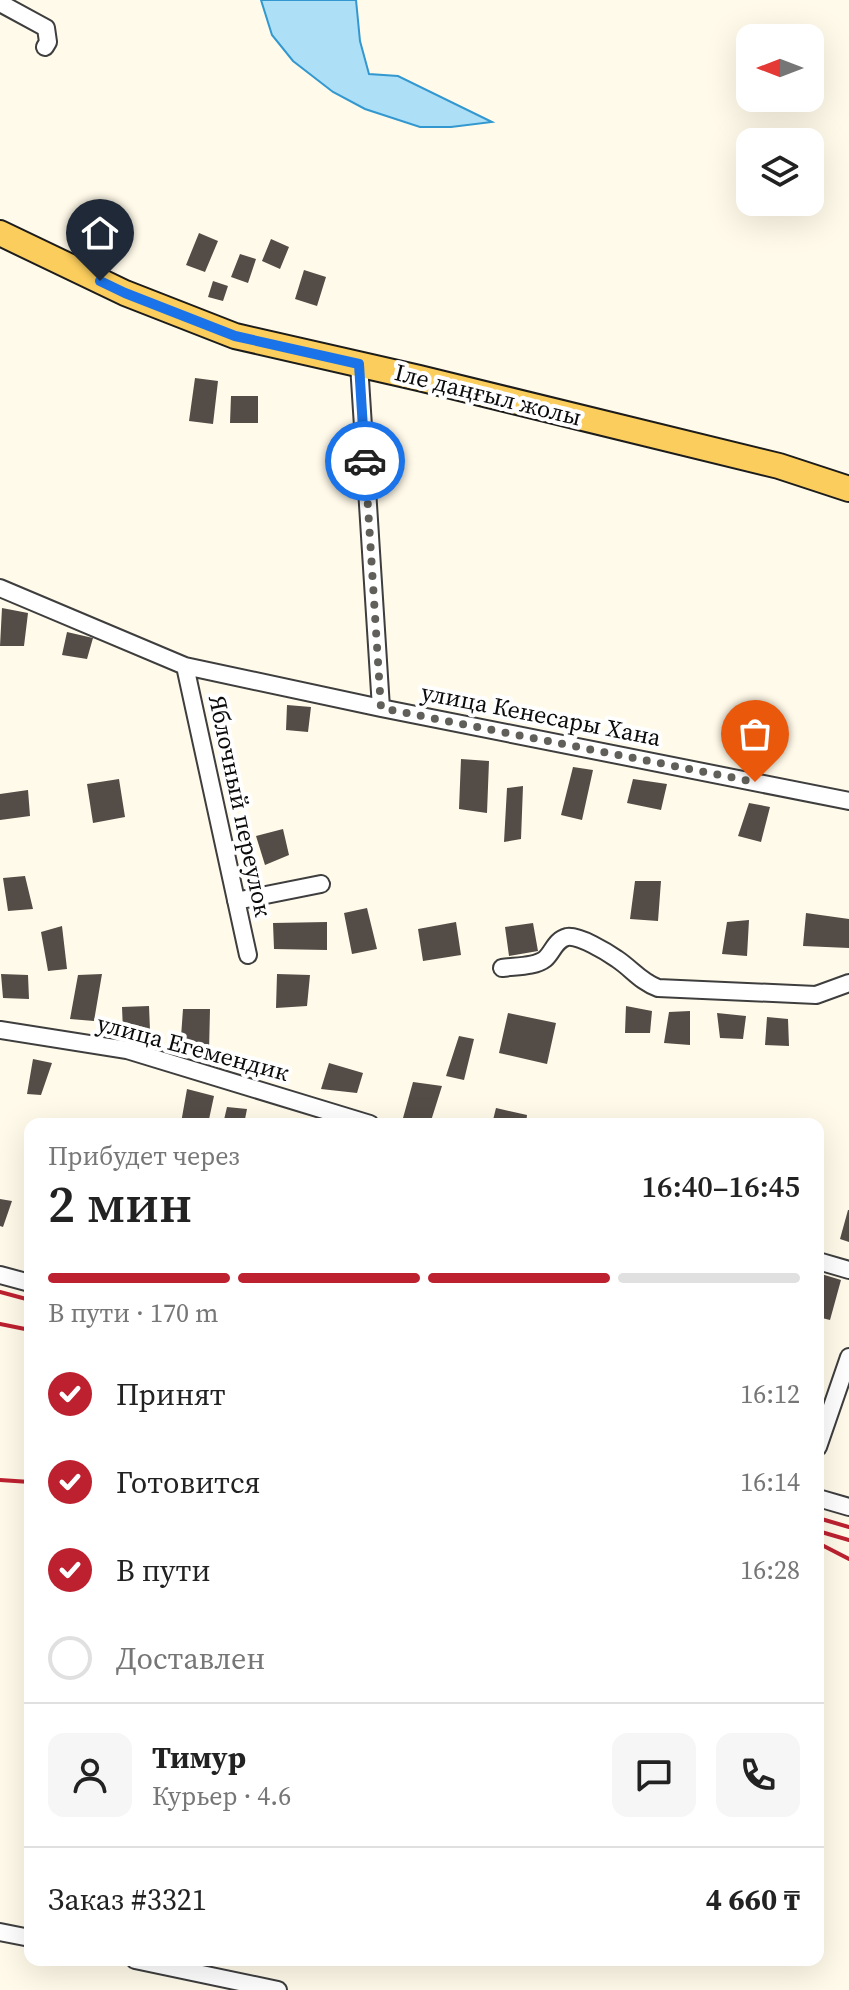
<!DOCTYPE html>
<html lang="ru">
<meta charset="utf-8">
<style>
:root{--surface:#fff;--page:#f6f6f6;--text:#222;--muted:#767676;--line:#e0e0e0;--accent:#bd2130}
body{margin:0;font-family:"Source Serif 4",serif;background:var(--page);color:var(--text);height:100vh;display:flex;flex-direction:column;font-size:30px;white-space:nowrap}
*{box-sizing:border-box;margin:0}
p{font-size:26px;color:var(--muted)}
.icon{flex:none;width:44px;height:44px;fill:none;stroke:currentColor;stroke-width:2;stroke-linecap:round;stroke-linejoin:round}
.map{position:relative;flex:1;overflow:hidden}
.details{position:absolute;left:24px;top:1118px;width:800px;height:848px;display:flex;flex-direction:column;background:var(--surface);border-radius:16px;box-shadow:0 8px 32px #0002}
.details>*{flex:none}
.needle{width:52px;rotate:270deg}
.fabs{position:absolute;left:736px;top:24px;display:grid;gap:16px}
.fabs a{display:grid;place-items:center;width:88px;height:88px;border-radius:16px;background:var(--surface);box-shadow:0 8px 32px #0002;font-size:40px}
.pin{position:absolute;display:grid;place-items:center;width:68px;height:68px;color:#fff;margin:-82px -34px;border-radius:50% 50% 50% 0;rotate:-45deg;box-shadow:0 0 8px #0007}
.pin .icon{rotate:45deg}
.courier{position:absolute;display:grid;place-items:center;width:80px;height:80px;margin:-40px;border:6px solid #1a73e8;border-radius:50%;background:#fff;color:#222;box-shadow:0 2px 10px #0007}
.summary em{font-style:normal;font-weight:600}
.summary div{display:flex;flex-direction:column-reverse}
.summary{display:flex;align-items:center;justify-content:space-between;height:136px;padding:0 24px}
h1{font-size:52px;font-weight:600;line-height:60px}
.bar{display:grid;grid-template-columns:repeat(4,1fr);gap:12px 8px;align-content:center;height:96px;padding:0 24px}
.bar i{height:10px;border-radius:6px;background:var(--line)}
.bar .on{background:var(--accent)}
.bar p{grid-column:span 4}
.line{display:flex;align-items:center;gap:20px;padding:0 24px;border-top:2px solid var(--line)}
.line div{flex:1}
.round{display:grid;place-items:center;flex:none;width:84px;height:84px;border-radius:16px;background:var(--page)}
ol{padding:0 24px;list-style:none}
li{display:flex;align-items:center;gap:24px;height:88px}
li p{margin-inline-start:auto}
li .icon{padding:8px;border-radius:50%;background:var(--accent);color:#fff;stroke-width:4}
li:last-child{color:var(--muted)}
li i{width:44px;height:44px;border:4px solid var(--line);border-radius:50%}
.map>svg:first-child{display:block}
.water{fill:#addff7;stroke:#3398cf;stroke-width:2}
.building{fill:#544c47}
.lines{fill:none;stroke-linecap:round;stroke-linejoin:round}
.minor-casing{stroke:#3e3e3e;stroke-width:20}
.primary-casing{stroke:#1c1c1c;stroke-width:28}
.minor{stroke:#fff;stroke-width:16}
.primary{stroke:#fbcd5d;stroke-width:24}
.rail{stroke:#bd2130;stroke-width:4}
.done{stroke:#605f59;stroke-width:8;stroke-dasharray:0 14.4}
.route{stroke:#1a73e8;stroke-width:10}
.labels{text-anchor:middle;stroke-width:8;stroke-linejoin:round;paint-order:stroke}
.street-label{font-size:24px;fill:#0b0b0b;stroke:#fff}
</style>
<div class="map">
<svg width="849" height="1990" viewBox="0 0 849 1990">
<rect width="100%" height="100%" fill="#fffae9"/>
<!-- water -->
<path class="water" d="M261 0H356L360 41 369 74 398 76 492 122 451 127H420L365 109 333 92 293 61 272 35Z"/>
<!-- building -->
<path class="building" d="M199 233 218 241 205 272 186 265Z
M271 239 289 247 280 269 262 261Z
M240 254 256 259 248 283 231 277Z
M304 270 326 277 317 306 295 299Z
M213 281 228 286 223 301 208 297Z
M195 378 218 381 213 424 189 421Z
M231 396H258V423H230Z
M2 608 28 613 24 646H0Z
M67 632 93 638 87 659 62 655Z
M287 705 311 707 308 732 286 730Z
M461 759 489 761 487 813 459 809Z
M573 767 593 770 582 820 561 815Z
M119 779 125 817 93 823 87 784Z
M633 779 667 784 661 810 627 803Z
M523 786 521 839 504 842 507 788Z
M28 790 30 816 0 820V794Z
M749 803 770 807 761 842 738 836Z
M283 829 289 855 265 865 256 836Z
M25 876 33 909 8 911 3 878Z
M635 881H661L658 921 630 919Z
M367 908 377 949 352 954 344 913Z
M806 913 849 919V948L803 946Z
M749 920 747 956 722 954 727 922Z
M327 922V950L274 949 273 923Z
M456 922 461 955 423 961 418 929Z
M533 923 538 951 509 956 505 927Z
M62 926 67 969 48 971 41 932Z
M1 974 28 975 29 999 3 998Z
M102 974 94 1021 70 1019 78 975Z
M277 974 310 975 307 1006 276 1008Z
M149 1006 150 1030 123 1031 122 1007Z
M626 1006 652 1011 650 1033H625Z
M183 1009H210L209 1052 180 1051Z
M690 1011V1045L664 1043 669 1012Z
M508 1013 556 1023 547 1064 499 1053Z
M717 1013 746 1016 743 1039 720 1038Z
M767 1017 788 1019 789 1046 765 1045Z
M459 1036 474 1039 464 1080 446 1076Z
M33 1059 52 1063 41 1095 27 1094Z
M329 1063 363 1073 357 1093 321 1089Z
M413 1082 442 1086 430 1124H419L403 1118Z
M187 1089 214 1096 208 1124 181 1123Z
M227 1107 247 1109 244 1124H223Z
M496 1108 527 1115 526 1124H492Z
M0 1199 12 1201 3 1227 0 1226Z
M848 1210H849V1242L840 1239Z
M818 1273 841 1280 830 1320 818 1317Z"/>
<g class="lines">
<defs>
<path id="minor" d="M0 3 46 28 48 42 45 47
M359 364 381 708
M0 588 185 666 381 708 849 801
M185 666 248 955
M236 901 321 884
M502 968C515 966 535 967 545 959 553 952 555 940 567 937 579 935 607 952 617 959 632 969 641 982 658 988L816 995 849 983
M0 1030 127 1050 370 1124
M818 1261 849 1270
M0 1275 30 1283
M818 1447 849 1357
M818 1498 849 1507
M0 1932 30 1938
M135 1960 278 1990"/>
<path id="primary" d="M0 233 125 293 235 336 419 378 779 466 849 489"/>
</defs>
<!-- minor casing -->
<use href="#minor" class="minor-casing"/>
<!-- primary casing -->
<use href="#primary" class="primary-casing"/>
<!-- minor -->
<use href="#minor" class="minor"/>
<!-- primary -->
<use href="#primary" class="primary"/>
<!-- rail -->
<path class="rail" d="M0 1292 30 1300
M0 1324 30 1330
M0 1480 30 1482
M818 1518 849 1527
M818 1531 849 1540
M818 1543 849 1559"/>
</g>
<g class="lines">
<!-- done -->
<path class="done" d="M365 461 381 708 755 782"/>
<!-- route -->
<path class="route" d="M100 281 125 293 235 336 359 364 365 461"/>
</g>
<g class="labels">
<!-- street labels -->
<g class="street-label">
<text transform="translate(488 395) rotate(14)" y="8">Іле даңғыл жолы</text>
<text transform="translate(541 715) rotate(11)" y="8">улица Кенесары Хана</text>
<text transform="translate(240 806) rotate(78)" y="8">Яблочный переулок</text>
<text transform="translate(193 1048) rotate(15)" y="8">улица Егемендик</text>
</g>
</g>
</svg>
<div class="fabs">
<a><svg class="needle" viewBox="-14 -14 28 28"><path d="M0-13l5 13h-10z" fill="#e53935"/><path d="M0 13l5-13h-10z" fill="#767676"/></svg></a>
<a><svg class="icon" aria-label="layers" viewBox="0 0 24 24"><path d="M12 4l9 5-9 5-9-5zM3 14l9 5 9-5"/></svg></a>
</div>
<div class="pin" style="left:755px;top:782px;background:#ea580c"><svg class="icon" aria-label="bag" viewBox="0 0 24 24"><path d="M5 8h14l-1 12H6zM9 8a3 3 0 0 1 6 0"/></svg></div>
<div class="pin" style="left:100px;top:281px;background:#1f2937"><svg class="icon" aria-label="home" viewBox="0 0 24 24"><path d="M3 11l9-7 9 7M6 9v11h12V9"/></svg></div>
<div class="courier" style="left:365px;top:461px"><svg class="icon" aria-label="car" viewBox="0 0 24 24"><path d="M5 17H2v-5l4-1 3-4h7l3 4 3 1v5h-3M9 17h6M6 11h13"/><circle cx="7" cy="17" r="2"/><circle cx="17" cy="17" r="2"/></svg></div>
<section class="details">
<div class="summary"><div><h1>2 мин</h1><p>Прибудет через</p></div><em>16:40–16:45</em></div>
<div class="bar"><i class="on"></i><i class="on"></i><i class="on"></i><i></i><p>В пути · 170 m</p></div>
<ol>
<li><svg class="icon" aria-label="check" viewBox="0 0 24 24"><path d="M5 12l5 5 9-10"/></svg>Принят<p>16:12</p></li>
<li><svg class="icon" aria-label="check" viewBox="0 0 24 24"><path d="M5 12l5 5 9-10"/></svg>Готовится<p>16:14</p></li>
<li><svg class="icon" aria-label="check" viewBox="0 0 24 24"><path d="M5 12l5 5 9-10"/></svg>В пути<p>16:28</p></li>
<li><i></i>Доставлен</li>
</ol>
<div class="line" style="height:144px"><a class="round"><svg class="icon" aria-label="person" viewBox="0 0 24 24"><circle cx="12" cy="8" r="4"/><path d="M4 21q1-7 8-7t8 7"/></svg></a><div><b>Тимур</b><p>Курьер · 4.6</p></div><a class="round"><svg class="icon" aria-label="chat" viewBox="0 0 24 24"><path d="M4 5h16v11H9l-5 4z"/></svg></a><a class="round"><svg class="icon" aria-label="phone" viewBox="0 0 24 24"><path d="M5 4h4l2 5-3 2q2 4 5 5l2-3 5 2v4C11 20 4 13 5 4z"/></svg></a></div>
<div class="line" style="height:104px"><div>Заказ #3321</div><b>4 660 ₸</b></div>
</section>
</div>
